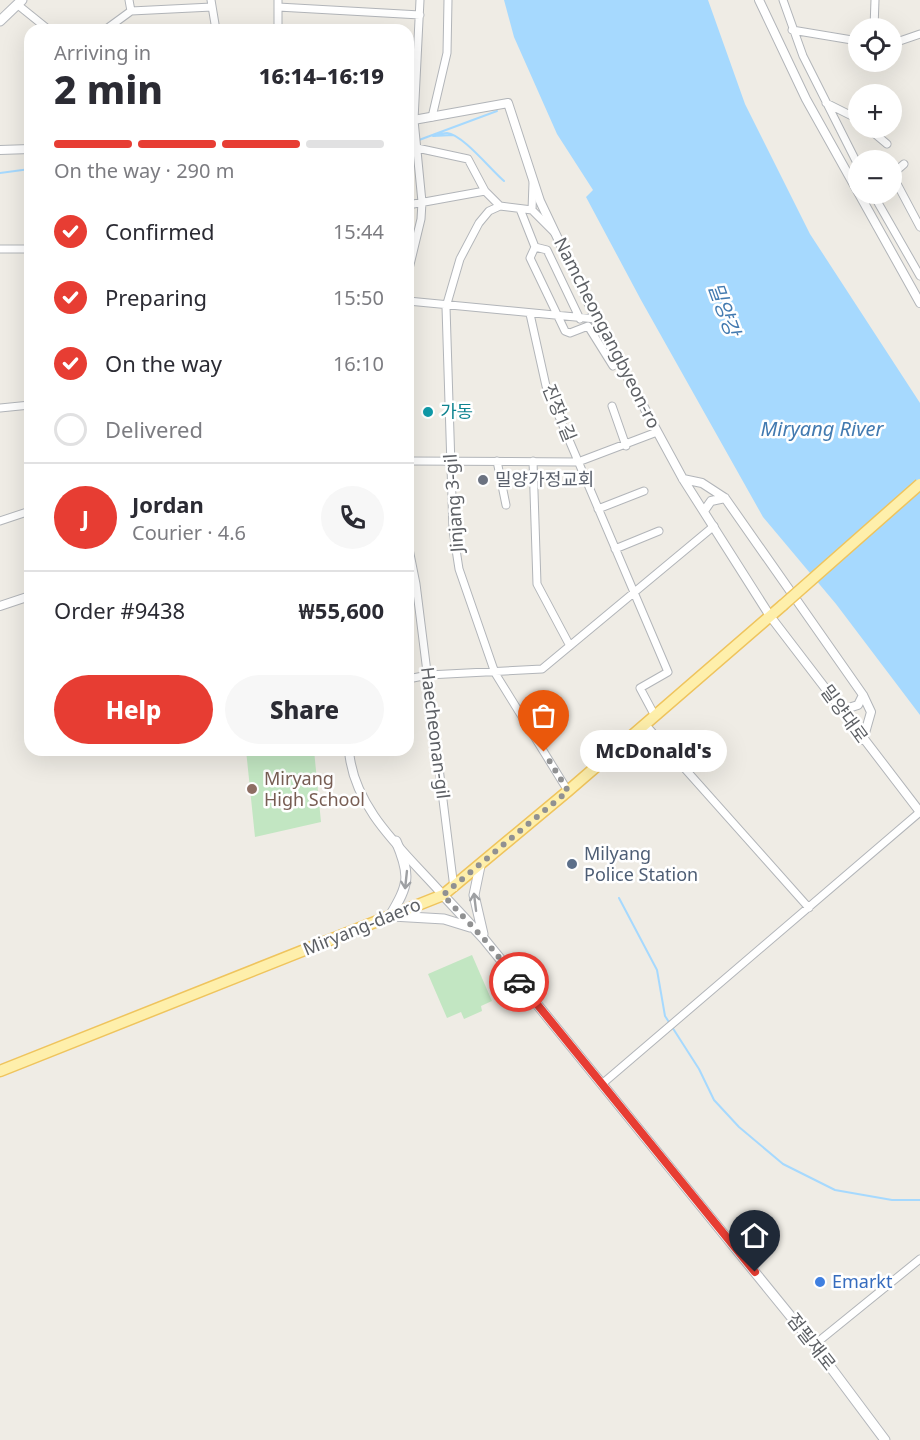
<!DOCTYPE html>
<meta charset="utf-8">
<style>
:root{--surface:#fff;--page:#f7f7f7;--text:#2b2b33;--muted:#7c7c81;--line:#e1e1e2;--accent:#e73d33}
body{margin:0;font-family:"Noto Sans","Noto Sans KR",sans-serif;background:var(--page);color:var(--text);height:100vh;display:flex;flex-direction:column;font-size:22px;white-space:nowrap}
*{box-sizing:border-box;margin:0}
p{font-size:20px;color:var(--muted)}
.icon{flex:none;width:33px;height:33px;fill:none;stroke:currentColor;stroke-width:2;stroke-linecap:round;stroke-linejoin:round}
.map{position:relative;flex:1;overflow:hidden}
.drawer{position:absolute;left:24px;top:24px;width:390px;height:732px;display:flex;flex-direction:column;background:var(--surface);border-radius:18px;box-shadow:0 6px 24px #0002}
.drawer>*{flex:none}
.controls{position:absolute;left:848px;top:18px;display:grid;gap:12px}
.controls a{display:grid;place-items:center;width:54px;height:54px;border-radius:50%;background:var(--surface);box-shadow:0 6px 24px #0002;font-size:30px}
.pin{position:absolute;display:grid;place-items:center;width:51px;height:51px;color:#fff;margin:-62px -26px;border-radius:50% 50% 50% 0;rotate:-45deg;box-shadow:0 0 6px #0007}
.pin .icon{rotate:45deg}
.courier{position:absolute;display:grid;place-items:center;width:60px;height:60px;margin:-30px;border:4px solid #e73d33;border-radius:50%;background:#fff;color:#222;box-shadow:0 2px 8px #0007}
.bubble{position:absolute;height:42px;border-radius:21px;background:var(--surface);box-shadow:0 6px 24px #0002;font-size:20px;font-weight:800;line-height:42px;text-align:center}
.overview em{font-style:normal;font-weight:800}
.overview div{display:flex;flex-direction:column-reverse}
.overview{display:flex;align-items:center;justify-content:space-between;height:102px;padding:0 30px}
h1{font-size:39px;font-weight:800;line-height:45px}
.bar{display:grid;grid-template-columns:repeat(4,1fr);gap:9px 6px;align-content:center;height:72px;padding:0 30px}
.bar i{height:8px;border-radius:4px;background:var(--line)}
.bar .selected{background:var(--accent)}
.bar p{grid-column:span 4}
.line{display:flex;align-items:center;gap:15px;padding:0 30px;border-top:2px solid var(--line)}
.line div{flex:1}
.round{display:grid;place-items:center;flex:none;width:63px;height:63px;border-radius:32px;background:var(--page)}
ol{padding:0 30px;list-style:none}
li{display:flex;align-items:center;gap:18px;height:66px}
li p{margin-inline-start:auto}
li .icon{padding:6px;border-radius:50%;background:var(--accent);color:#fff;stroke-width:4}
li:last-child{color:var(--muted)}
li i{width:33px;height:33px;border:3px solid var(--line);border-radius:50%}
.button{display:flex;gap:12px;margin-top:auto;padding:12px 30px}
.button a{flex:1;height:69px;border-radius:36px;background:var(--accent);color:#fff;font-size:24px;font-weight:800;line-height:69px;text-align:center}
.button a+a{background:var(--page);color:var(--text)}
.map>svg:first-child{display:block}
.green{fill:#c2e6c2}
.water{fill:#a6d9fe}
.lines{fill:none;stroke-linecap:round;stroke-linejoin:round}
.stream{stroke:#a6d9fe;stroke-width:2}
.minor-casing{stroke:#b2b5b9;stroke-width:9}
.tertiary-casing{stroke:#b2b5b9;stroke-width:10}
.secondary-casing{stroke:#b4b7bc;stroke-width:11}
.primary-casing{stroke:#efc45d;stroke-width:13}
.minor{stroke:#fff;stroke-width:7}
.tertiary{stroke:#fff;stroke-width:8}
.secondary{stroke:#fff;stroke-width:9}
.primary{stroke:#feefab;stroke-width:10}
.primary-bridge-casing{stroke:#efc45d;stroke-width:13;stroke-linecap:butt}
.primary-bridge{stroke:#feefab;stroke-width:10}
.oneway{stroke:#9ea0a3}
.done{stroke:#909192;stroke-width:6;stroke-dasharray:0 10.8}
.route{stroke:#e73d33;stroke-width:8}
.culture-dot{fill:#0f9aa8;stroke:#fff;stroke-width:2}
.worship-dot{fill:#6b7280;stroke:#fff;stroke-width:2}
.education-dot{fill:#8d6e63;stroke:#fff;stroke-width:2}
.service-dot{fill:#5c6f8a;stroke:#fff;stroke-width:2}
.shop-dot{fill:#3f7fe0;stroke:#fff;stroke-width:2}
.labels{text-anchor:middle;stroke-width:5;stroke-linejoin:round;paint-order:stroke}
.street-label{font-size:18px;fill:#5d6065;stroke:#fff}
.culture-label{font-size:18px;fill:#0d838f;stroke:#fff;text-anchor:start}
.worship-label{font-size:18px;fill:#5b616d;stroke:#fff;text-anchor:start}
.education-label{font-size:18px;fill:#785e54;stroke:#fff;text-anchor:start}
.service-label{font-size:18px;fill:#4e5e75;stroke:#fff;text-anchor:start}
.shop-label{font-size:18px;fill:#366cbe;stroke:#fff;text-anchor:start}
.water-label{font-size:20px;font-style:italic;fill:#427ab0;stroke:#fff}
</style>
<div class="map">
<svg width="920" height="1440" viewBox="0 0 920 1440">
<rect width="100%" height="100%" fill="#efece5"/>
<!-- green -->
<path class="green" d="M246 750H314L321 822 255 837Z
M472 955 492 1001 481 1006 482 1011 464 1019 461 1012 447 1018 428 974Z"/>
<!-- water -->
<path class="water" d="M504 0H708L745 104 810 234 920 403V715L836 604 763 517 641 300 586 197 593 190 557 134 514 37Z"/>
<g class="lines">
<!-- stream -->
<path class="stream" d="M453 135 433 136C437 135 443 133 447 133 462 134 491 170 504 181
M419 140 497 111
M0 173 30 169
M619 898 657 970 665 1016 699 1069 714 1100 739 1127 783 1164 835 1190 892 1200H920"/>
<defs>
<path id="minor" d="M129 0 131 11
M211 0 216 30
M783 0 803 56 858 165
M18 5 49 30
M278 7 420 15
M874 28 875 0
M105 30 131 11 212 7
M278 30V0
M792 30 858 41
M891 44 920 34
M826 103 858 119
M432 117 447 53 448 0
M868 128 887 144
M408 151 417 148 468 159 485 191 500 206 532 210 555 233
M904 164 896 171 895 180 920 227
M873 194 920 276
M408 205 485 191
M500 206 489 211 479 223 460 259 446 307 453 530 459 569 495 673 568 791
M520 209 535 247 530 258 565 331 570 333 588 326 613 366
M532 210 533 183
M535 247 547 250 580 319
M0 249H30
M408 273 421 219 422 202 414 120 420 0
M408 301 596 319
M530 314 546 386 668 672 640 688 655 716
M612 406 626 446
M0 408 30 405
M408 461 578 462 657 432
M497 461 506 505
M533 461 537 584 570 646
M598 509 644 491
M0 521 30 511
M408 544 416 584 454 888
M615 549 659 531
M408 679 428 675 542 669 714 526
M645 724 809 908
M602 1084 920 812
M814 1345 920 1259"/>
<path id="tertiary" d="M759 0 806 99 920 303
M408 121 508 103 540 201 596 319 683 479 770 616 920 812
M0 150 30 149
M683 479 702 483 725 498 863 695 871 712 863 740
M704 511 711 501 725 498
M0 606 30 596
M842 710 858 705 863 695
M349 750C353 809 406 853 443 895"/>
<path id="secondary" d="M0 21 22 0
M480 866 474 895 483 934
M443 895 484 939 814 1345 885 1440
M390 916C409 884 411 876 396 841
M392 916 444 919 470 927"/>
<path id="primary" d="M0 1071 443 895 568 791 783 605"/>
</defs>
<!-- minor casing -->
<use href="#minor" class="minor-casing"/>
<!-- tertiary casing -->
<use href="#tertiary" class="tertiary-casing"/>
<!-- secondary casing -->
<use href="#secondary" class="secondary-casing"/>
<!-- primary casing -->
<use href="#primary" class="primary-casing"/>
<!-- minor -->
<use href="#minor" class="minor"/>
<!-- tertiary -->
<use href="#tertiary" class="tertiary"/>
<!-- secondary -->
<use href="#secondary" class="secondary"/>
<!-- primary -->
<use href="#primary" class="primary"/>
<defs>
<path id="primary-bridge" d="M783 605 920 484"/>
</defs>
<!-- primary-bridge casing -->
<use href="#primary-bridge" class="primary-bridge-casing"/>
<!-- primary-bridge -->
<use href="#primary-bridge" class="primary-bridge"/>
</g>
<!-- one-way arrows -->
<defs><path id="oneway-shaft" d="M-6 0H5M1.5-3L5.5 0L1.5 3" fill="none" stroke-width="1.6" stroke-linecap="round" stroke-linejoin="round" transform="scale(1.5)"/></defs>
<g class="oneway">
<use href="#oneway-shaft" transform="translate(406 880) rotate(96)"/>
<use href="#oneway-shaft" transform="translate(475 902) rotate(-97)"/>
</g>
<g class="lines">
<!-- done -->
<path class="done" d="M519 982 484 939 443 895 568 791 544 752"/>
<!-- route -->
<path class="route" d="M519 982 755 1272"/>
</g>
<!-- markers -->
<circle class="culture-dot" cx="428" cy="412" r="6"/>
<circle class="worship-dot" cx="483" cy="480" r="6"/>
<circle class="education-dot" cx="252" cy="789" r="6"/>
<circle class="service-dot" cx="572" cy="864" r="6"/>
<circle class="shop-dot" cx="820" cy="1282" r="6"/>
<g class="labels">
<!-- street labels -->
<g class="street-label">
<text transform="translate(607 333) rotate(63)" y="6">Namcheongangbyeon-ro</text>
<text transform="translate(559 413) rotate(68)" y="6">진장1길</text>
<text transform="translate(454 503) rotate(-94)" y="6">Jinjang 3-gil</text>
<text transform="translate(844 714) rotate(54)" y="6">밀양대로</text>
<text transform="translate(435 733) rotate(83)" y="6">Haecheonan-gil</text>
<text transform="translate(362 927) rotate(-22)" y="6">Miryang-daero</text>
<text transform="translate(811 1342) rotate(52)" y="6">점필재로</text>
</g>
<!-- culture labels -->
<g class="culture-label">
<text x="440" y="418">가동</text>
</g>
<!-- worship labels -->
<g class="worship-label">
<text x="495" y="486">밀양가정교회</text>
</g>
<!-- education labels -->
<g class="education-label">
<text x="264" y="785">Miryang<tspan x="264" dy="21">High School</tspan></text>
</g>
<!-- service labels -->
<g class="service-label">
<text x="584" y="860">Milyang<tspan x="584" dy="21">Police Station</tspan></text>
</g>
<!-- shop labels -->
<g class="shop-label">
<text x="832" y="1288">Emarkt</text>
</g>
<!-- water labels -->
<g class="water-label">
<text transform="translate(724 309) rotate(70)" y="7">밀양강</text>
<text x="822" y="436">Miryang River</text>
</g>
</g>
</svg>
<div class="controls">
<a><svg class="icon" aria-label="locate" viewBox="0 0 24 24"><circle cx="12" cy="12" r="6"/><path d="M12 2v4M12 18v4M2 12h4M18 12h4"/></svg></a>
<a>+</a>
<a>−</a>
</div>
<div class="pin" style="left:544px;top:752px;background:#ea580c"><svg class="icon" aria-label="bag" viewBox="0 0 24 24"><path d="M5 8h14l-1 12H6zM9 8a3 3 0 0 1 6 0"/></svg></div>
<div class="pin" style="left:755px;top:1272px;background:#1f2937"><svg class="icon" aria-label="home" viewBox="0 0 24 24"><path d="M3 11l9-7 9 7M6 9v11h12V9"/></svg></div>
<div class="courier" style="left:519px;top:982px"><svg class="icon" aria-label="car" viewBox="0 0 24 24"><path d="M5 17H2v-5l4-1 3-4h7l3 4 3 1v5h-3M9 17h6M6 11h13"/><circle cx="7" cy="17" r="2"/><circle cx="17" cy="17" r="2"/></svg></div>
<div class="bubble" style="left:580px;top:730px;width:147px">McDonald's</div>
<section class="drawer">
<div class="overview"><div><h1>2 min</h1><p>Arriving in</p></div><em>16:14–16:19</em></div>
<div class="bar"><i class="selected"></i><i class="selected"></i><i class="selected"></i><i></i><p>On the way · 290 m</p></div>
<ol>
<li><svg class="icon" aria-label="check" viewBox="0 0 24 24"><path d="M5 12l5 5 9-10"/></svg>Confirmed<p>15:44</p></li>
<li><svg class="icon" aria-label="check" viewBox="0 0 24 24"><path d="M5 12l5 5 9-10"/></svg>Preparing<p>15:50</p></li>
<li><svg class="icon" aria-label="check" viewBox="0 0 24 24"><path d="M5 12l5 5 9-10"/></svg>On the way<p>16:10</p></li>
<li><i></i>Delivered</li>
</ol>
<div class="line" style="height:108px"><b class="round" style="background:var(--accent);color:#fff">J</b><div><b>Jordan</b><p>Courier · 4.6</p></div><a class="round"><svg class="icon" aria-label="phone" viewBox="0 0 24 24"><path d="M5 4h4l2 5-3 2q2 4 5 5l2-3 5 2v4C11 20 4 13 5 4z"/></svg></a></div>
<div class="line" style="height:78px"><div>Order #9438</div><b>₩55,600</b></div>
<div class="button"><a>Help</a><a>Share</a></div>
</section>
</div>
